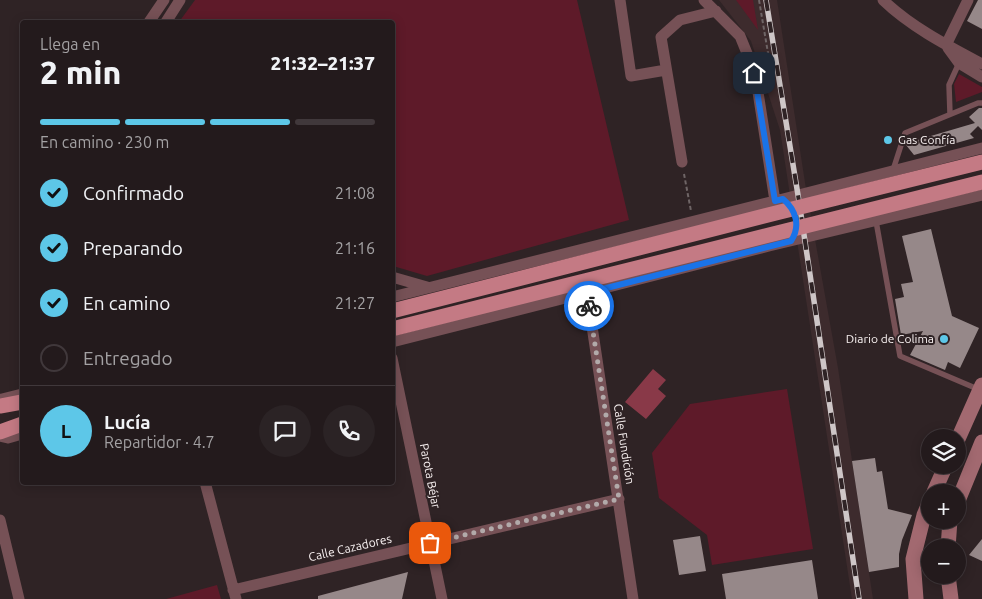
<!DOCTYPE html>
<html lang="es">
<meta charset="utf-8">
<style>
:root{--surface:#231a1c;--page:#2b2325;--text:#f1f3f6;--muted:#a3a1a3;--line:#40383b;--accent:#5dc7e8}
body{margin:0;font-family:Ubuntu,sans-serif;background:var(--page);color:var(--text);height:100vh;display:flex;flex-direction:column;font-size:19px;white-space:nowrap}
*{box-sizing:border-box;margin:0}
p{font-size:16px;color:var(--muted)}
.icon{flex:none;width:28px;height:28px;fill:none;stroke:currentColor;stroke-width:2;stroke-linecap:round;stroke-linejoin:round}
.map{position:relative;flex:1;overflow:hidden}
.sheet{position:absolute;left:20px;top:20px;width:375px;height:465px;display:flex;flex-direction:column;background:var(--surface);border-radius:5px;box-shadow:0 2px 12px #0003,0 0 0 1px var(--line)}
.sheet>*{flex:none}
.tools{position:absolute;left:921px;top:429px;display:grid;gap:10px}
.tools a{display:grid;place-items:center;width:45px;height:45px;border-radius:50%;background:var(--surface);box-shadow:0 2px 12px #0003,0 0 0 1px var(--line);font-size:25px}
.pin{position:absolute;display:grid;place-items:center;width:42px;height:42px;color:#fff;margin:-21px;border-radius:10px;box-shadow:0 2px 8px #0006}
.courier{position:absolute;display:grid;place-items:center;width:50px;height:50px;margin:-25px;border:4px solid #1a73e8;border-radius:50%;background:#fff;color:#222;box-shadow:0 1px 6px #0007}
.headline em{font-style:normal;font-weight:800}
.headline div{display:flex;flex-direction:column-reverse}
.headline{display:flex;align-items:center;justify-content:space-between;height:85px;padding:0 20px}
h1{font-size:32px;font-weight:800;line-height:38px}
.bar{display:grid;grid-template-columns:repeat(4,1fr);gap:8px 5px;align-content:center;height:60px;padding:0 20px}
.bar i{height:6px;border-radius:4px;background:var(--line)}
.bar .current{background:var(--accent)}
.bar p{grid-column:span 4}
.line{display:flex;align-items:center;gap:12px;padding:0 20px;border-top:1px solid var(--line)}
.line div{flex:1}
.round{display:grid;place-items:center;flex:none;width:52px;height:52px;border-radius:26px;background:var(--page)}
ol{padding:0 20px;list-style:none}
li{display:flex;align-items:center;gap:15px;height:55px}
li p{margin-inline-start:auto}
li .icon{padding:5px;border-radius:50%;background:var(--accent);color:#111;stroke-width:4}
li:last-child{color:var(--muted)}
li i{width:28px;height:28px;border:2px solid var(--line);border-radius:50%}
.map>svg:first-child{display:block}
.built{fill:#3d2b2d}
.green{fill:#5e1a29}
.water{fill:#893948}
.building{fill:#968889}
.lines{fill:none;stroke-linecap:round;stroke-linejoin:round}
.path{stroke:#6f6566;stroke-width:2;stroke-dasharray:4 2.5;stroke-linecap:butt}
.lane{stroke:#765156;stroke-width:5.5}
.street{stroke:#765156;stroke-width:11}
.secondary{stroke:#a26970;stroke-width:15}
.primary{stroke:#c47a84;stroke-width:15}
.rail-casing{stroke:#cec6c7;stroke-width:5.5}
.rail{stroke:#2f2325;stroke-width:4;stroke-dasharray:11;stroke-linecap:butt}
.primary-bridge{stroke:#c47a84;stroke-width:15}
.done{stroke:#b2aaaa;stroke-width:5;stroke-dasharray:0 9}
.route{stroke:#1a73e8;stroke-width:6}
.poi-dot{fill:#5dc7e8;stroke:#2f2325;stroke-width:2}
.labels{text-anchor:middle;stroke-width:4;stroke-linejoin:round;paint-order:stroke}
.poi-label{font-size:12px;fill:#f9f2f2;stroke:#2f2325;text-anchor:start}
.street-label{font-size:12px;fill:#f9f2f2;stroke:#2f2325}
</style>
<div class="map">
<svg width="982" height="599" viewBox="0 0 982 599">
<rect width="100%" height="100%" fill="#2f2325"/>
<!-- built -->
<path class="built" d="M719 0H777L806 189 838 368 873 599H852L780 130 751 41Z"/>
<!-- green -->
<path class="green" d="M195 0H577L629 220 427 276 393 266 392 22H179Z
M736 0H753L758 30Z
M959 74 982 87V92L956 102 954 84Z
M787 389 813 549 712 565 707 535 659 498 652 453 690 404Z
M217 585 221 599H166Z"/>
<!-- water -->
<path class="water" d="M653 369 666 380 658 389 666 396 646 419 625 402Z"/>
<!-- building -->
<path class="building" d="M978 0H982V29L967 21Z
M979 108H982V130L978 126 970 134 974 138 914 155 906 145 907 143 975 123 969 117Z
M931 229 952 316 979 328 960 368 948 362 945 370 910 355 923 331 901 335 895 299 904 297 901 284 913 282 902 236Z
M875 458 877 472 882 471 888 509 912 515 902 540 899 554V567L869 572 852 461Z
M700 536 706 571 679 575 673 540Z
M982 539V561L969 555Z
M812 560 818 599H726L722 574Z
M408 572 402 599H318V596Z"/>
<g class="lines">
<!-- path -->
<path class="path" d="M759 0 768 53 763 60
M684 174 691 211"/>
<!-- lane -->
<path class="lane" d="M950 114 949 85 959 63
M893 170 905 133 978 103H982
M876 221 900 356 980 390"/>
<!-- street -->
<path class="street" d="M620 0 631 76 666 70
M704 0 740 36 755 73 775 201
M883 0C911 27 948 46 982 64
M149 22 164 0
M166 22 180 0
M946 45 968 0
M948 48 959 63 982 77
M682 162 661 37 680 20 716 11
M392 277 427 287
M587 293 633 599
M392 297 783 199 982 148
M392 342 769 246 982 195
M392 358 442 599
M2 399 22 394
M0 436 8 438 22 434
M205 482 236 599
M0 520 19 599
M233 590 619 499"/>
<!-- secondary -->
<path class="secondary" d="M958 439 982 385
M934 492 946 465
M958 501 982 442
M948 548 950 520
M948 575 951 599
M916 599 913 559 924 515 930 501"/>
<!-- primary -->
<path class="primary" d="M0 406 22 402
M0 432 22 424"/>
<defs>
<path id="rail" d="M766 0 798 195 859 599"/>
</defs>
<!-- rail casing -->
<use href="#rail" class="rail-casing"/>
<!-- rail -->
<use href="#rail" class="rail"/>
<!-- primary-bridge -->
<path class="primary-bridge" d="M392 311 776 213 982 162
M392 329 982 182"/>
</g>
<g class="lines">
<!-- done -->
<path class="done" d="M430 543 619 499 589 306"/>
<!-- route -->
<path class="route" d="M589 306 587 293 791 241C801 226 796 210 783 199L775 201 754 73"/>
</g>
<!-- markers -->
<g class="poi-dot">
<circle cx="888" cy="140" r="5"/>
<circle cx="944" cy="339" r="5"/>
</g>
<g class="labels">
<!-- poi labels -->
<g class="poi-label">
<text x="898" y="144">Gas Confía</text>
<text x="934" y="343" text-anchor="end">Diario de Colima</text>
</g>
<!-- street labels -->
<g class="street-label">
<text transform="translate(624 444) rotate(81)" y="4">Calle Fundición</text>
<text transform="translate(430 476) rotate(79)" y="4">Parota Béjar</text>
<text transform="translate(350 548) rotate(-13)" y="4">Calle Cazadores</text>
</g>
</g>
</svg>
<div class="tools">
<a><svg class="icon" aria-label="layers" viewBox="0 0 24 24"><path d="M12 4l9 5-9 5-9-5zM3 14l9 5 9-5"/></svg></a>
<a>+</a>
<a>−</a>
</div>
<div class="pin" style="left:430px;top:543px;background:#ea580c"><svg class="icon" aria-label="bag" viewBox="0 0 24 24"><path d="M5 8h14l-1 12H6zM9 8a3 3 0 0 1 6 0"/></svg></div>
<div class="pin" style="left:754px;top:73px;background:#1f2937"><svg class="icon" aria-label="home" viewBox="0 0 24 24"><path d="M3 11l9-7 9 7M6 9v11h12V9"/></svg></div>
<div class="courier" style="left:589px;top:306px"><svg class="icon" aria-label="bike" viewBox="0 0 24 24"><circle cx="6" cy="16" r="4"/><circle cx="18" cy="16" r="4"/><path d="M6 16l4-8h5l3 8M10 8l3 8H6M13 5h3"/></svg></div>
<section class="sheet">
<div class="headline"><div><h1>2 min</h1><p>Llega en</p></div><em>21:32–21:37</em></div>
<div class="bar"><i class="current"></i><i class="current"></i><i class="current"></i><i></i><p>En camino · 230 m</p></div>
<ol>
<li><svg class="icon" aria-label="check" viewBox="0 0 24 24"><path d="M5 12l5 5 9-10"/></svg>Confirmado<p>21:08</p></li>
<li><svg class="icon" aria-label="check" viewBox="0 0 24 24"><path d="M5 12l5 5 9-10"/></svg>Preparando<p>21:16</p></li>
<li><svg class="icon" aria-label="check" viewBox="0 0 24 24"><path d="M5 12l5 5 9-10"/></svg>En camino<p>21:27</p></li>
<li><i></i>Entregado</li>
</ol>
<div class="line" style="height:90px"><b class="round" style="background:var(--accent);color:#111">L</b><div><b>Lucía</b><p>Repartidor · 4.7</p></div><a class="round"><svg class="icon" aria-label="chat" viewBox="0 0 24 24"><path d="M4 5h16v11H9l-5 4z"/></svg></a><a class="round"><svg class="icon" aria-label="phone" viewBox="0 0 24 24"><path d="M5 4h4l2 5-3 2q2 4 5 5l2-3 5 2v4C11 20 4 13 5 4z"/></svg></a></div>
</section>
</div>
